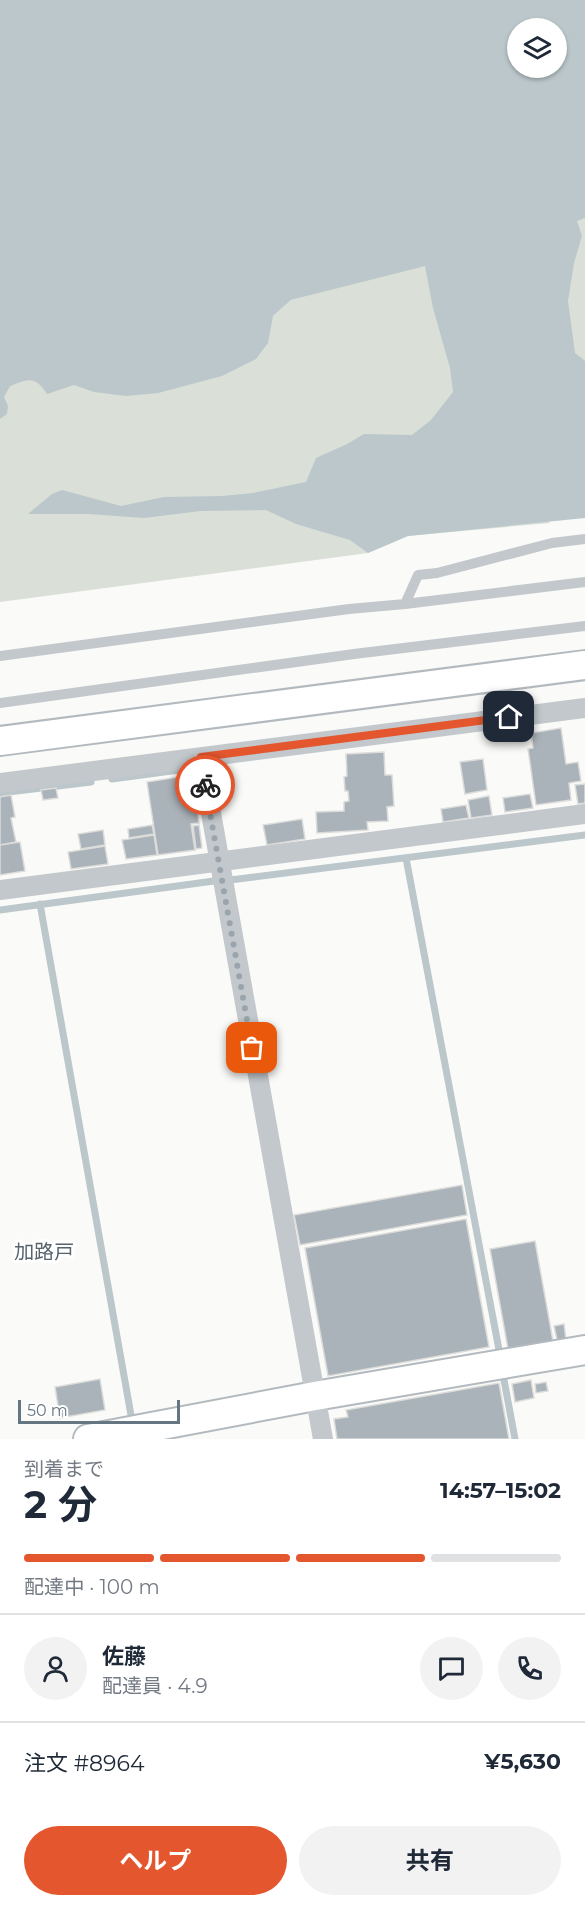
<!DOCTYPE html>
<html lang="ja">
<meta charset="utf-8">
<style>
:root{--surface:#fff;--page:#f2f2f3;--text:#1f2937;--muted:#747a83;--line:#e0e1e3;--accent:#e4572e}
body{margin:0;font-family:Montserrat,"Noto Sans JP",sans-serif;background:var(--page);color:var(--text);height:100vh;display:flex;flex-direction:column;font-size:22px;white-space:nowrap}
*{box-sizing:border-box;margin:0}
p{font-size:20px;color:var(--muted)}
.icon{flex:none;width:33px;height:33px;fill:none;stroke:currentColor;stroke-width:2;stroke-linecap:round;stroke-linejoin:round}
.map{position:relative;height:1439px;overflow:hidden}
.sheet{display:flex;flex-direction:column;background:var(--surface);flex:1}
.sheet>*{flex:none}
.buttons{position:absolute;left:507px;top:18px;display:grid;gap:12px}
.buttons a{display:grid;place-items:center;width:60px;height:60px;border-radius:50%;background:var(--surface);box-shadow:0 2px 4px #0004;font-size:30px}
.scale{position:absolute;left:18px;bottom:15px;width:162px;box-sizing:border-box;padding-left:6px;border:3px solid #657683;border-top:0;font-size:16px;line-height:21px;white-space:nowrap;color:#657683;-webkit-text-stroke:4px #fff;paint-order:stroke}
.pin{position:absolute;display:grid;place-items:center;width:51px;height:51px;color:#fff;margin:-26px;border-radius:12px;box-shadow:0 3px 9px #0006}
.courier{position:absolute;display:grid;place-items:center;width:60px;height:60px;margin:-30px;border:4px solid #e4572e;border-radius:50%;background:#fff;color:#222;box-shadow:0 2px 8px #0007}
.summary em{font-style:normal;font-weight:700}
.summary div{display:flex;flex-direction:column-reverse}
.summary{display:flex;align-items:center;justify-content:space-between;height:102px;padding:0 24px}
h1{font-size:39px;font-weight:700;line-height:45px}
.bar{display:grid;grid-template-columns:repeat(4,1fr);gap:9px 6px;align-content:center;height:72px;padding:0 24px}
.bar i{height:8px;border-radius:4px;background:var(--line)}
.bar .current{background:var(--accent)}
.bar p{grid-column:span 4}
.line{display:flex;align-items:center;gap:15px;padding:0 24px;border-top:2px solid var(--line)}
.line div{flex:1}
.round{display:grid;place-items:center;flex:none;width:63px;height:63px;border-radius:32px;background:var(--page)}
.button{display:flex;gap:12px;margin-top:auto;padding:12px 24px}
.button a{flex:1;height:69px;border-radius:36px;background:var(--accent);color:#fff;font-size:24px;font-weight:700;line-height:69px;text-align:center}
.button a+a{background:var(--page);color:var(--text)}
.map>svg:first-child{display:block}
.green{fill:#dadfd7}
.water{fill:#bbc7cb;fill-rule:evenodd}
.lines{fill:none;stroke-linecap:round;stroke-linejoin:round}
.stream{stroke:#bbc7cb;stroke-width:7}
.building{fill:#aab3b9;stroke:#dcdcda;stroke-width:1.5}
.secondary-casing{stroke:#b3babf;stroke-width:32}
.lane{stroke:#c3c8cc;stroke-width:10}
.street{stroke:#c3c8cc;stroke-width:20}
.secondary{stroke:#fff;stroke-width:28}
.done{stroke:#99a4ac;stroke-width:6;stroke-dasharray:0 10.8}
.route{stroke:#e4572e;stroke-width:8}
.labels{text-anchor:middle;stroke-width:6;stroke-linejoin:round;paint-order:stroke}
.neighbourhood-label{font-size:20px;fill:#57646e;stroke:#fff}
</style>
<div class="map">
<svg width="585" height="1439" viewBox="0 0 585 1439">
<rect width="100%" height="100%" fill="#fafaf8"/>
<!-- green -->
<path class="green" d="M585 218V409L546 229Z
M425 265 550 523 408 536 368 553 0 602V389L28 379 273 316 291 300Z"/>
<!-- water -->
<path class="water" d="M0 0H585V218L577 221 582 236 574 263 568 301 575 353 585 361V518L408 536 368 553 350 540 296 524 266 510 200 511 144 518 89 514H28L52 494 62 490 121 506 164 497 222 496 253 493 306 482 316 458 347 444 364 434 412 435 431 420 453 392 450 368 433 308 425 266 291 300 273 316 268 343 256 359 222 376 158 393 126 396 94 392 74 385 47 394C35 375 28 379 10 386L4 397 8 406 7 414 0 419ZM556 28V68H518V28Z"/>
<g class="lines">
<!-- stream -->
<path class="stream" d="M112 779 194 768
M0 793 91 782
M406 858 500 1355
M230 880 585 835
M40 904 131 1415
M0 910 214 881
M504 1380 515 1439"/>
</g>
<!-- building -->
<path class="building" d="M561 728 566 764 578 762 581 781 569 783 571 800 536 805 528 749 533 748 531 733Z
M384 752 385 775H392L394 806 387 807 388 821 367 822 368 830 317 833 316 812 344 811V802L349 801 348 791H345L344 777 347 776 346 754Z
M483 759 487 790 465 794 460 762Z
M184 776 187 798 196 797 199 823 191 824 195 850 158 855 147 782Z
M585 784V803L578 804 575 785Z
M56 788 58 798 43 800 41 790Z
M530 794 533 808 505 812 503 798Z
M11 795 15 817 11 818 16 842 0 845V797Z
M489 796 492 815 471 818 468 800Z
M466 805 469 818 443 822 441 809Z
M302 819 305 839 267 845 263 825Z
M152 825 154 834 129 838 128 829Z
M199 825 202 848 196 849 193 826Z
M103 830 105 845 81 849 78 834Z
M154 835 157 855 126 859 122 840Z
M20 842 25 871 0 875V845Z
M105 846 108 864 71 869 68 852Z
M462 1185 467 1215 300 1245 294 1215Z
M466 1219 489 1347 328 1376 305 1248Z
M535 1241 553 1341 508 1349 490 1249Z
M564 1324 566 1339 557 1340 554 1326Z
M100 1379 105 1410 60 1418 55 1387Z
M531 1380 534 1398 515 1402 512 1384Z
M546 1382 548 1391 536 1393 535 1384Z
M499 1383 509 1439H337L334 1419 348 1417 346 1410Z"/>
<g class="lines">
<defs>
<path id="secondary" d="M0 741 585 665
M88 1439 315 1396 585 1350"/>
</defs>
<!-- secondary casing -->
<use href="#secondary" class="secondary-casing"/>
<!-- lane -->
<path class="lane" d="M405 604 418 575 437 573 552 543 585 539
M0 656 349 609 405 604 585 582
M0 703 354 654 585 626"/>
<!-- street -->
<path class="street" d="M201 757 323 1439
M0 783 585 708
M0 890 585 814"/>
<!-- secondary -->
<use href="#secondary" class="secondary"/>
</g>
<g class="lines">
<!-- done -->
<path class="done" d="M205 785 252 1048"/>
<!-- route -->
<path class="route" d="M205 785 201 757 509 717"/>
</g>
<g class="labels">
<!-- neighbourhood labels -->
<g class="neighbourhood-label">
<text x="44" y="1259">加路戸</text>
</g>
</g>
</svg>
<div class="buttons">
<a><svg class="icon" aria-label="layers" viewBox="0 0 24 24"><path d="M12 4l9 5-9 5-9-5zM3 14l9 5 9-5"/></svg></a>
</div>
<div class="scale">50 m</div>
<div class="pin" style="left:252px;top:1048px;background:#ea580c"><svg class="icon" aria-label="bag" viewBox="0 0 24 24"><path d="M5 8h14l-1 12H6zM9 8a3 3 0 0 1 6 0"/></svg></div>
<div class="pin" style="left:509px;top:717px;background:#1f2937"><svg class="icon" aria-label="home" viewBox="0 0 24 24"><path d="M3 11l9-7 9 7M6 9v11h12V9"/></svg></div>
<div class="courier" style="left:205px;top:785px"><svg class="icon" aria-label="bike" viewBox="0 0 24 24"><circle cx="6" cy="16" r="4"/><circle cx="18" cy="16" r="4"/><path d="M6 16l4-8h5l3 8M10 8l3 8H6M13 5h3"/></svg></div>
</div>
<section class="sheet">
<div class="summary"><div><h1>2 分</h1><p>到着まで</p></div><em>14:57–15:02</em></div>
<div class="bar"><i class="current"></i><i class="current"></i><i class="current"></i><i></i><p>配達中 · 100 m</p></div>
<div class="line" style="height:108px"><a class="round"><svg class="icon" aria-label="person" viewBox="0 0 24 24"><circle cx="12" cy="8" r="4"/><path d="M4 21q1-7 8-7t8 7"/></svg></a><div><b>佐藤</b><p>配達員 · 4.9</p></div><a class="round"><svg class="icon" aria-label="chat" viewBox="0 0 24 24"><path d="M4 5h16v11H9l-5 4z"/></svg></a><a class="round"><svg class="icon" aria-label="phone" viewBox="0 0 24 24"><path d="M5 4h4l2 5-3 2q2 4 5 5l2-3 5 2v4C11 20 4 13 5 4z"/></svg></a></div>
<div class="line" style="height:78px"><div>注文 #8964</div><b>¥5,630</b></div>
<div class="button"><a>ヘルプ</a><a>共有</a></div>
</section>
